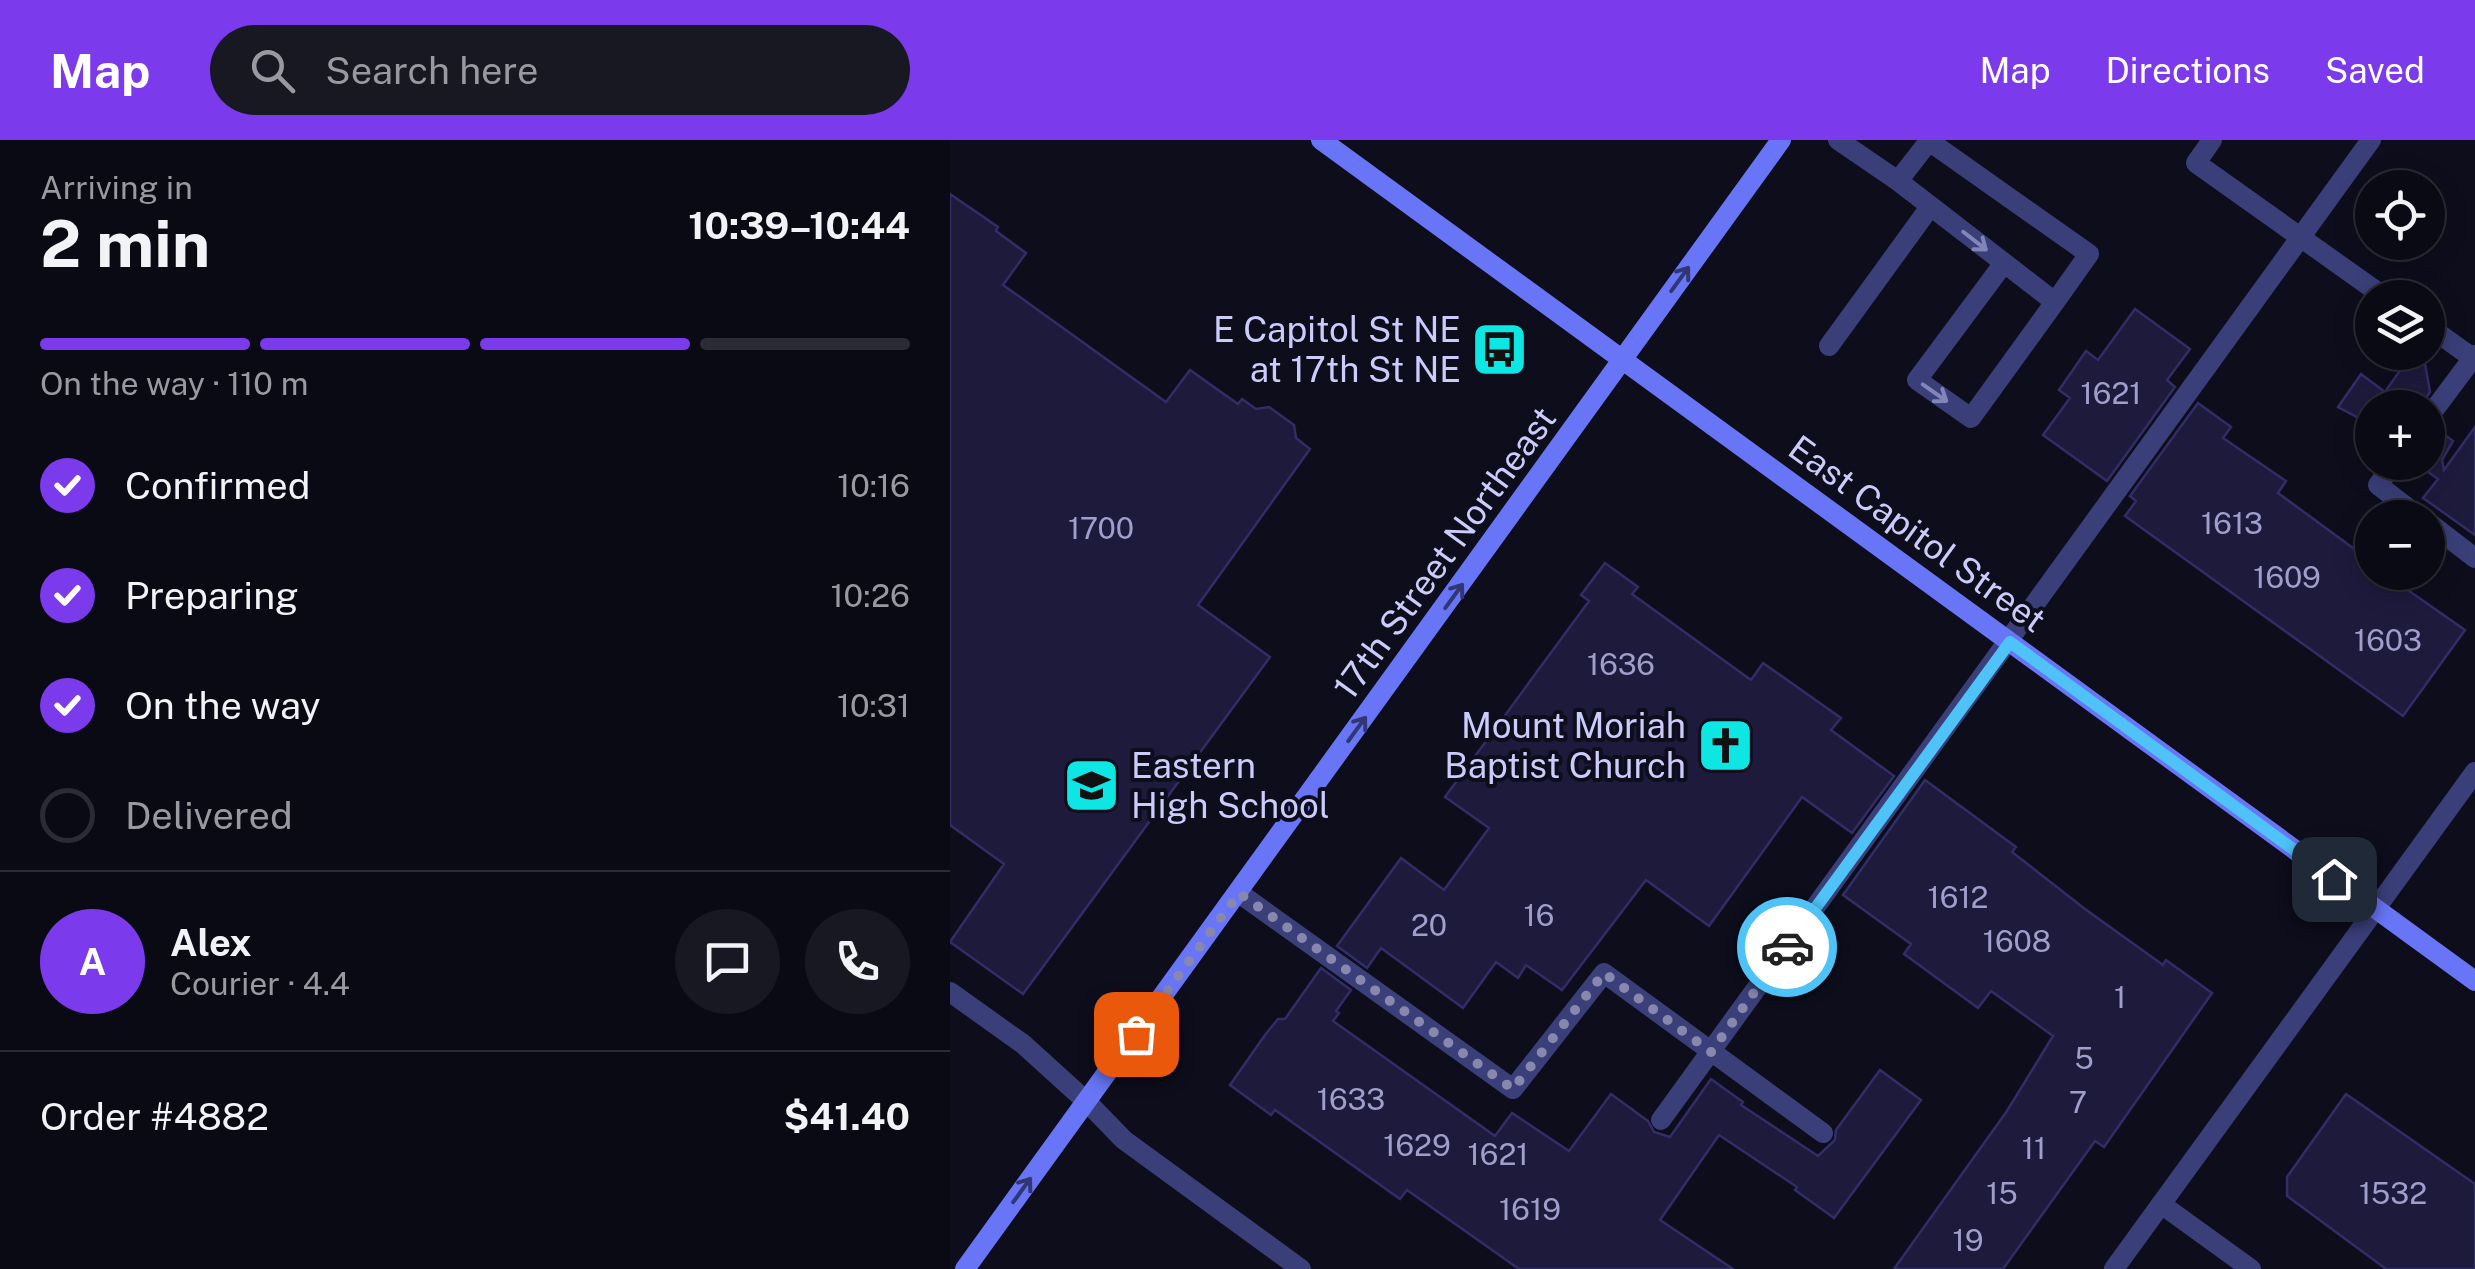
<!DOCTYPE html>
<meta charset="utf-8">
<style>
:root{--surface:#0a0a15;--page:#181822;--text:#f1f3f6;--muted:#999aa0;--line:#2a2b34;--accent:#7c3aed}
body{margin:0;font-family:"Public Sans",sans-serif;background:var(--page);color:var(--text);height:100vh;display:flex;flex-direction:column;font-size:38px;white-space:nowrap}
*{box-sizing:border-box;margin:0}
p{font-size:32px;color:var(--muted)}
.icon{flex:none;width:55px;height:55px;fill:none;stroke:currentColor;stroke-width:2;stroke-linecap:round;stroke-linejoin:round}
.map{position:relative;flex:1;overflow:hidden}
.sheet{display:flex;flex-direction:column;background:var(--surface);width:950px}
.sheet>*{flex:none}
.controls{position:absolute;left:1405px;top:30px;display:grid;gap:20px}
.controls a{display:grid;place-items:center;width:90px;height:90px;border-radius:50%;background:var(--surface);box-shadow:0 5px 25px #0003,0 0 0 2px var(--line);font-size:50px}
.pin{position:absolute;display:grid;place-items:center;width:85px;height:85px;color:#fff;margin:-42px;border-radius:20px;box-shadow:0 5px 15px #0006}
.courier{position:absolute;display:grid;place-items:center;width:100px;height:100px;margin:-50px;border:8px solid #4fc3f7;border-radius:50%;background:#fff;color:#222;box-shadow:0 2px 12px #0007}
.head em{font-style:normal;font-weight:700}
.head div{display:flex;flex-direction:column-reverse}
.head{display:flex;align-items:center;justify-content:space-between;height:170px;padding:0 40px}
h1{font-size:65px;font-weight:700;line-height:75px}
.bar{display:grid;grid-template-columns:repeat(4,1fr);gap:15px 10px;align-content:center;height:120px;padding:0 40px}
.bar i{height:12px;border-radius:8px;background:var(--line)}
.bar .current{background:var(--accent)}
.bar p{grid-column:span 4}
.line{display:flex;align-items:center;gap:25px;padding:0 40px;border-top:2px solid var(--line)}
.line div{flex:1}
.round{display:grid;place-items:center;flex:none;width:105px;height:105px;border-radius:52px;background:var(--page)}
ol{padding:0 40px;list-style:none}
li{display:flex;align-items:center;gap:30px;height:110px}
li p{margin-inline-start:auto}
li .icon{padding:10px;border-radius:50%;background:var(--accent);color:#fff;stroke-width:4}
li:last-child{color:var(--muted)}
li i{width:55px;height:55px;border:5px solid var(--line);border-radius:50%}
header{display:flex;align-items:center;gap:60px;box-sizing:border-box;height:140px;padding:0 50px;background:var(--accent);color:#fff}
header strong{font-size:48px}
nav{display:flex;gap:55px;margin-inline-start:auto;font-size:35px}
.search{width:700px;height:90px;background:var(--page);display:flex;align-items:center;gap:25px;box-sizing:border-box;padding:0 35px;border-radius:55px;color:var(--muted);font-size:38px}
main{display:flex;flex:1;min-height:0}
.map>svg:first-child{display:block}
.building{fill:#1d1a3c;stroke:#322d67;stroke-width:2.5}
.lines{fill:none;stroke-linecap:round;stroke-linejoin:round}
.service{stroke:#3a3f79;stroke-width:20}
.minor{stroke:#3a3f79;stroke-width:20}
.secondary{stroke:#6875f6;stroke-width:20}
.oneway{stroke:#8285ba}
.oneway2{stroke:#313773}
.done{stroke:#8888ae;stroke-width:10;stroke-dasharray:0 18}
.route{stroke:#4fc3f7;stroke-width:12}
.labels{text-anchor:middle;stroke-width:8;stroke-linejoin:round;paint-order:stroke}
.number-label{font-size:30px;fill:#a09fcc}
.poi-label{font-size:35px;fill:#cbcbfc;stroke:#0d0d1c;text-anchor:end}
.street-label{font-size:35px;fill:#cbcbfc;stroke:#0d0d1c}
</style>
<header>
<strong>Map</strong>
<div class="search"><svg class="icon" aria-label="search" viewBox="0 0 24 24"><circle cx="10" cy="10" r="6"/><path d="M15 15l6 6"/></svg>Search here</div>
<nav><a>Map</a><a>Directions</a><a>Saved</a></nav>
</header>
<main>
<section class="sheet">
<div class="head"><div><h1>2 min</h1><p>Arriving in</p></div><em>10:39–10:44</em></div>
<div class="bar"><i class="current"></i><i class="current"></i><i class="current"></i><i></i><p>On the way · 110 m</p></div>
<ol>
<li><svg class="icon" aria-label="check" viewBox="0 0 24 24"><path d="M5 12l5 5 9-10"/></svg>Confirmed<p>10:16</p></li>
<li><svg class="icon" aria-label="check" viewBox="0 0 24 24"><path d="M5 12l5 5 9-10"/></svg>Preparing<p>10:26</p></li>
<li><svg class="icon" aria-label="check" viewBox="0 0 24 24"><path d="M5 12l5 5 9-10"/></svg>On the way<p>10:31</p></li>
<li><i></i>Delivered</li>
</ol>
<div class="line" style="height:180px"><b class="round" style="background:var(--accent);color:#fff">A</b><div><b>Alex</b><p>Courier · 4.4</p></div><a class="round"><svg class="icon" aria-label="chat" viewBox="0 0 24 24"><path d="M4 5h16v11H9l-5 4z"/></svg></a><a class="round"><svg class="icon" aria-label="phone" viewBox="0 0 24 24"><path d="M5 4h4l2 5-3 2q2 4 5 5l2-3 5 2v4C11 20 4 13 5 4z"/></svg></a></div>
<div class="line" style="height:130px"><div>Order #4882</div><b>$41.40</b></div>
</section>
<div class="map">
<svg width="1525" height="1129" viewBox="0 0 1525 1129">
<rect width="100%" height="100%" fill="#0d0d1c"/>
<!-- building -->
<path class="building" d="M0 54 48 87 46 91 76 113 53 145 216 262 240 230 288 264 292 259 306 269 319 267 344 285 346 298 360 309 248 465 320 517 73 854 0 802 54 724 0 685Z
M1185 169 1240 209 1217 240 1225 247 1157 341 1093 295 1120 258 1109 250 1136 211 1148 220Z
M1463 212H1473L1480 252 1469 268H1422V293L1411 285 1414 281 1388 267 1411 234 1435 252Z
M1248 263 1281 287 1273 298 1336 341 1328 353 1422 422V432H1432L1515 490 1453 576 1175 376 1186 361 1180 356Z
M1525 287V395L1473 358 1488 339 1464 322H1478V292L1486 288 1503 301 1492 320 1494 330Z
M655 423 688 447 682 454 801 540 813 523 891 578 881 590 944 636 902 693 852 657 759 786 696 740 612 850 576 825 568 838 546 822 513 868 431 808 417 828 387 806 451 718 494 750 539 688 495 657 639 461 631 455Z
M975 640 1066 707 1062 712 1135 769 1213 825 1216 820 1262 853 1154 1007 1145 1001 1053 1129H944L1057 971 1103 896 1041 851 1028 868 954 814 961 804 893 755Z
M371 828 401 850 386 871 389 873 383 881 545 996 562 973 619 1011 661 954 698 981 704 992 720 997 761 939 793 962 791 965 868 1016 885 1000 886 990 930 930 971 960 884 1078 845 1050 847 1047 769 995 710 1080 783 1129H569L457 1050 450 1059 325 970 321 975 280 945 315 895 328 879H335Z
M1396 954 1525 1044V1129H1436L1337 1056V1037Z"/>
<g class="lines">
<!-- service -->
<path class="service" d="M888 0 948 41 1105 162 1139 114 979 1 948 41
M1262 0 1246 23 1436 158
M1054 123 967 240 1021 278 1105 162
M1478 186 1523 218
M879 206 980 67
M1478 278 1525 215
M1445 322 1428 345 1471 378
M1478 382 1525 418
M289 753 563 949 654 833 873 993
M0 852 73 904 137 962
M711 980 1421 0
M1211 1064 1301 1129"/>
<!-- minor -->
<path class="minor" d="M137 962 174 1000 351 1129
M1164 1129 1525 632"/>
<!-- secondary -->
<path class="secondary" d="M371 0 1525 841
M15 1129 831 0"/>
</g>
<!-- one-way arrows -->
<defs><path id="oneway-shaft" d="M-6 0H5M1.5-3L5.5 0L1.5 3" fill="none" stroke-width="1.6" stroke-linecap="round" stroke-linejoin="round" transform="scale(2.5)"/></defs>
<g class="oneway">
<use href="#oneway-shaft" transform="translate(1025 101) rotate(38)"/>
<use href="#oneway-shaft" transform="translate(985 253) rotate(35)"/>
</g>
<g class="oneway2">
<use href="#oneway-shaft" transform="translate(730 139) rotate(-54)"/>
<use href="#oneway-shaft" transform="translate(504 456) rotate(-54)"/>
<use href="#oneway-shaft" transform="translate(407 589) rotate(-54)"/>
<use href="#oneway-shaft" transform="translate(72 1050) rotate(-54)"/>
</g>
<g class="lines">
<!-- done -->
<path class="done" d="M186 894 289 753 563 949 654 833 761 912 837 807"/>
<!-- route -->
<path class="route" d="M837 807 1060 502 1384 739"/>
</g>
<!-- icons -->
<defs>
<symbol id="bus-square" viewBox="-11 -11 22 22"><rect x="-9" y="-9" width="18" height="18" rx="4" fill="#0de6e2" stroke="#0d0d1c"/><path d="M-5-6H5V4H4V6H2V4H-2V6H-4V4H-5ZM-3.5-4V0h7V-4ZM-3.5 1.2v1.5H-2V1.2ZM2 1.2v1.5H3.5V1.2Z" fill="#111"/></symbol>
<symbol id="church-square" viewBox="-11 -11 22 22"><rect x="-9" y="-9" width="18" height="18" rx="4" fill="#0de6e2" stroke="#0d0d1c"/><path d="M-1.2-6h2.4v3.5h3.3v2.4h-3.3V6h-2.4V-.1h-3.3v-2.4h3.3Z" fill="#111"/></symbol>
<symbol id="school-square" viewBox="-11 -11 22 22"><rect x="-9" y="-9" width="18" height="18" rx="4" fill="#0de6e2" stroke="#0d0d1c"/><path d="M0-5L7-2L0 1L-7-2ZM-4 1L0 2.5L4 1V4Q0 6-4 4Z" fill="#111"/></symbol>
</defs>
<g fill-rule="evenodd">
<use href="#bus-square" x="518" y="178" width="63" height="63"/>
<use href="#church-square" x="744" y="574" width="63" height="63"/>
<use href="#school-square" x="110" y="614" width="63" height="63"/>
</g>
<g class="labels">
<!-- number labels -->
<g class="number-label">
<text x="1161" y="264">1621</text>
<text x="1282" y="394">1613</text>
<text x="151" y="399">1700</text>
<text x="1337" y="448">1609</text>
<text x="1438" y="511">1603</text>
<text x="671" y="535">1636</text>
<text x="1008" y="768">1612</text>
<text x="589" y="786">16</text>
<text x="479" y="796">20</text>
<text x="1067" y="812">1608</text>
<text x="1170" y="868">1</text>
<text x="1134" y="929">5</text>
<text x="401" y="970">1633</text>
<text x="1128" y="973">7</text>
<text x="467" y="1016">1629</text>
<text x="1084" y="1019">11</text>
<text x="548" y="1025">1621</text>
<text x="1052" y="1064">15</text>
<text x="1443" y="1064">1532</text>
<text x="580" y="1080">1619</text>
<text x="1018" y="1111">19</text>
</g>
<!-- poi labels -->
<g class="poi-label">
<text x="511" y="202">E Capitol St NE<tspan x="511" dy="40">at 17th St NE</tspan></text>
<text x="736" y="598">Mount Moriah<tspan x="736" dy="40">Baptist Church</tspan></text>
<text x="181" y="638" text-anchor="start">Eastern<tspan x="181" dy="40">High School</tspan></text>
</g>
<!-- street labels -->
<g class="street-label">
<text transform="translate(967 394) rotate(36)" y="12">East Capitol Street</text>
<text transform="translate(495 413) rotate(-54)" y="12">17th Street Northeast</text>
</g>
</g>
</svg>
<div class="controls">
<a><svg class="icon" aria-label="locate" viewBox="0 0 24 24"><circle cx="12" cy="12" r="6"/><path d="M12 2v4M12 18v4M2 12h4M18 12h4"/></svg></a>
<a><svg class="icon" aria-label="layers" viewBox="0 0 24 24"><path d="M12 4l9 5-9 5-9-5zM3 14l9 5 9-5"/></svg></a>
<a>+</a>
<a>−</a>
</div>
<div class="pin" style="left:186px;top:894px;background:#ea580c"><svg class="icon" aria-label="bag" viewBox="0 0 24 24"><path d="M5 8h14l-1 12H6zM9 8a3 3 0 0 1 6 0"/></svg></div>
<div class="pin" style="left:1384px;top:739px;background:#1f2937"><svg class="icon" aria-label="home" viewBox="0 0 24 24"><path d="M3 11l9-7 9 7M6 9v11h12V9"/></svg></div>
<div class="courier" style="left:837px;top:807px"><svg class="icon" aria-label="car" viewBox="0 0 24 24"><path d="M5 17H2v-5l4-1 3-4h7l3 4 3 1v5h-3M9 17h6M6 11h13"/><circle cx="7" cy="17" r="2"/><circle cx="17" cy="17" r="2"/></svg></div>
</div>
</main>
